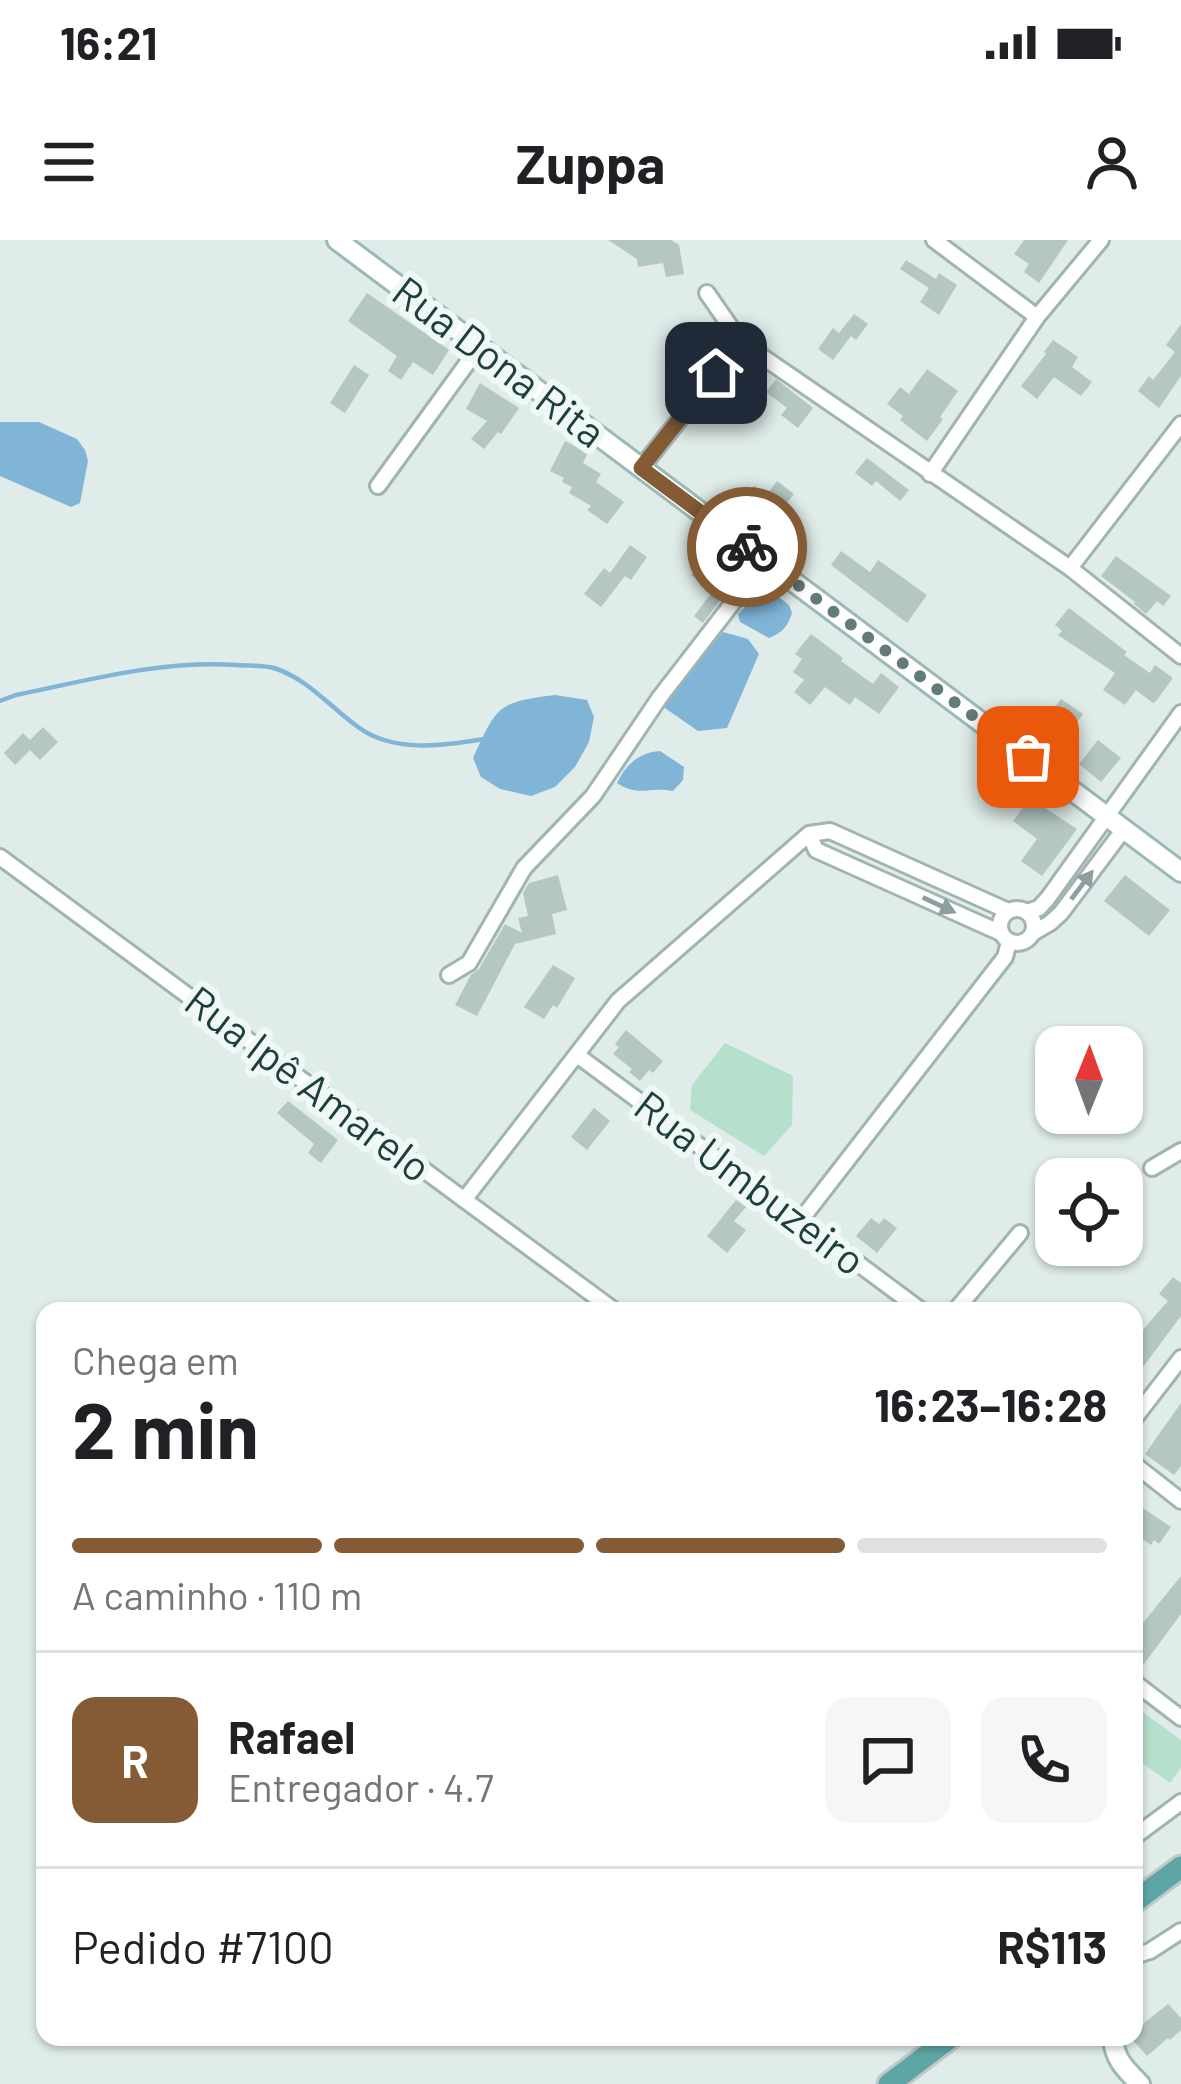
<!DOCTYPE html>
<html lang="pt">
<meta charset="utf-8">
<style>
:root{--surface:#fff;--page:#f6f6f6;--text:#202124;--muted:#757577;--line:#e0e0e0;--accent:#845b35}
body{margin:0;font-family:Barlow,sans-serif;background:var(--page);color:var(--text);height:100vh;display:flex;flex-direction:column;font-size:45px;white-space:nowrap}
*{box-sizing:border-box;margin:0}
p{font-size:39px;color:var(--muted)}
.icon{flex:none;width:66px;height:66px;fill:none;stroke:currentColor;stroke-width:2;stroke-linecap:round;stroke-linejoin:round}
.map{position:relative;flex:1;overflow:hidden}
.sheet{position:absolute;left:36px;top:1062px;width:1107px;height:744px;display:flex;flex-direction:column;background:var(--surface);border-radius:24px;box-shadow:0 3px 9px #0004}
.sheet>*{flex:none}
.needle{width:78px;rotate:1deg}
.tools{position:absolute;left:1035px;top:786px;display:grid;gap:24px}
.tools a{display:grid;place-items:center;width:108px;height:108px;border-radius:24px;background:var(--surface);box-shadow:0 3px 9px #0004;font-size:60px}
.pin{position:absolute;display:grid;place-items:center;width:102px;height:102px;color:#fff;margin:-51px;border-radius:24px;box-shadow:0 6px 18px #0006}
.courier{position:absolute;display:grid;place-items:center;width:120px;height:120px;margin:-60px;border:9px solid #845b35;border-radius:50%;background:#fff;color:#222;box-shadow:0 3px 15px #0007}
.overview em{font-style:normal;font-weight:700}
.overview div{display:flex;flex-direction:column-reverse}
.overview{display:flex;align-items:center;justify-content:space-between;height:204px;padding:0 36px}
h1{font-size:78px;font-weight:700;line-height:90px}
.bar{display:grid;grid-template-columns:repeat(4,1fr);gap:18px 12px;align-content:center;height:144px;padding:0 36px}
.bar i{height:15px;border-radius:9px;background:var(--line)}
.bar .selected{background:var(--accent)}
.bar p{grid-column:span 4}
.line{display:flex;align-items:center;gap:30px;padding:0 36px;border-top:3px solid var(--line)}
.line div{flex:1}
.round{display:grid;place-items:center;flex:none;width:126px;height:126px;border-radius:24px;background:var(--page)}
.status{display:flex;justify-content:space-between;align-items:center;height:84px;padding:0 60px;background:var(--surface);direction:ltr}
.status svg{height:33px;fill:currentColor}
header{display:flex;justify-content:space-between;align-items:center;height:156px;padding:0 36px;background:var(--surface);font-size:54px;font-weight:700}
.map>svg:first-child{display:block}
.green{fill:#b5e0cb}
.water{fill:#80b5d8}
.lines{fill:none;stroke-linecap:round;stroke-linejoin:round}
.stream{stroke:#80b5d8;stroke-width:4.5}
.building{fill:#b4c7c3}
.street-casing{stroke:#a1b4b2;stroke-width:20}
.secondary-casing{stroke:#9cb9b5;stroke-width:24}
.primary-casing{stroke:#c0c9c9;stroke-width:27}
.street{stroke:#fff;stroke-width:14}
.secondary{stroke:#fff;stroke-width:18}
.primary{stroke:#5ea6a5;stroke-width:21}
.oneway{fill:#8e9e9e}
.done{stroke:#627b79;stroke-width:12;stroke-dasharray:0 21.6}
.route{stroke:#845b35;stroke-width:15}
.labels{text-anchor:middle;stroke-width:12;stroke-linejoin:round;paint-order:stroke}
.street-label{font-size:42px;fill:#1e3e3d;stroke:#f0f8f6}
</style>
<div class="status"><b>16:21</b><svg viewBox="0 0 49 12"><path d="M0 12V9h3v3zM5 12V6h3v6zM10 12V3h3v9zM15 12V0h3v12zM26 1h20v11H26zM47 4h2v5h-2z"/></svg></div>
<header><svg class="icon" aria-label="menu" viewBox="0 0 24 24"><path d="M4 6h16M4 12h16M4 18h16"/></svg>Zuppa<svg class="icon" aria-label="person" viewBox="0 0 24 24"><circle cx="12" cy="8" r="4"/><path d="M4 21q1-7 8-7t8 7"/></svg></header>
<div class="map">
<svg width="1181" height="1844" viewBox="0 0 1181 1844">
<rect width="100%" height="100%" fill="#dfece9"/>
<!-- green -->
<path class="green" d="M725 803 793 836 792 885 764 916 690 870 692 845Z
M1140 1470 1181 1500V1527L1170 1543 1134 1517V1479Z"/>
<!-- water -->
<path class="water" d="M0 182H39L77 199 85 210 88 221 80 263 71 267 0 236Z
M767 348 789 365 792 373C788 386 783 392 769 398L740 382 738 374 758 354Z
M723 392 748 399 759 414 727 488 698 491 662 466Z
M555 455 587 460 594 477 589 502 575 527 555 547 531 556 500 549 481 537 473 518C497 467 496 462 555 455Z
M660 511 684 527 683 540 673 551C648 546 640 558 617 543 625 525 640 512 660 511Z"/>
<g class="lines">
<!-- stream -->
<path class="stream" d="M0 461 16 455C89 440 162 420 237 425 249 426 263 425 274 428 308 439 330 467 358 487 393 513 443 506 484 499"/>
</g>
<!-- building -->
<path class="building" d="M608 0H671L679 5 684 34 666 37 663 23 638 27 637 19Z
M1024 0H1068L1039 43 1024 32 1029 24 1014 14Z
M906 20 936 39 939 33 957 45 939 75 920 62 929 48 900 29Z
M367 53 449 110 433 135 413 122 401 140 388 131 397 116 348 81Z
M854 74 868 84 856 100 851 96 833 120 818 109 833 88 839 93Z
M1181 84V136L1159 168 1138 151 1149 136 1153 140 1175 112 1166 105Z
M1053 100 1078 117 1072 127 1092 142 1081 156 1054 137 1037 159 1021 146 1046 114 1044 112Z
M354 125 369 135 345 173 330 163Z
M927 129 958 151 940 177 943 179 927 201 900 180 903 176 887 164 900 147 909 154Z
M776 139 813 168 798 188 781 175 787 168 766 152Z
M480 143 519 168 501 194 498 192 484 209 471 199 487 181 466 169Z
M565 201 588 213 583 223 601 234 596 242 624 262 607 284 587 270 591 266 569 253 572 247 562 242 564 238 550 231Z
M867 218 909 250 900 261 876 241 872 246 855 233Z
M777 241 794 254 769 286 740 264 754 246 766 256Z
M630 305 647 317 631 340 625 336 601 367 584 354 604 328 610 333Z
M712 308 733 325 735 323 744 329 703 383 694 376 713 351 691 335Z
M841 311 870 332 878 320 927 355 907 383 831 325Z
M1116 316 1171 356 1163 366 1157 361 1146 374 1134 364 1135 362 1101 336Z
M1069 368 1127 412 1124 415 1150 433 1155 425 1173 438 1157 460 1153 463 1136 450 1125 465 1103 450 1115 433 1058 395 1062 391 1055 385Z
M811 394 843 418 841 421 873 444 881 433 899 447 879 474 855 457 850 465 825 447 810 465 794 452 804 440 793 432 802 419 795 414Z
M1061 459 1083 474 1068 495 1063 491 1054 504 1037 492Z
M43 487 58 502 40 520 30 510 15 525 4 513 23 493 30 500Z
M1098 500 1121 518 1101 542 1079 524Z
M1030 558 1077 589 1042 636 1021 621 1037 599 1013 581Z
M558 635 567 670 552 674 556 694 515 704 477 776 455 765 471 735 479 729 505 684 522 693 518 678 528 676 523 653 529 643Z
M1125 635 1170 670 1149 696 1104 661Z
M553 725 575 738 557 768 553 765 544 779 524 767Z
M626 790 663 821 653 833 649 830 640 841 629 832 632 829 613 814 619 807 615 804Z
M288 861 338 900 321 923 308 913 314 904 277 873Z
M594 868 610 881 587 910 571 897Z
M736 960 746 967 734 981 746 990 727 1013 707 996Z
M871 978 879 984 884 978 897 988 877 1013 856 996Z
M1173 1037 1181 1043V1076L1134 1139V1100L1168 1061 1159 1054Z
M1181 1163V1226L1174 1235 1145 1214Z
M1134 1262 1171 1287 1159 1304 1154 1300 1151 1305 1134 1293Z
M1181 1336V1374L1138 1432 1134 1431V1394Z
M1168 1764 1181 1778V1790L1170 1800 1168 1798 1147 1816 1130 1797H1134V1791Z"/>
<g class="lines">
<defs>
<path id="street" d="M934 0 1037 77
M707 53 741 102 1070 328 1181 416
M641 228 741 102
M930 234 1037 77 1101 0
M378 246 479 107
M1070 328 1181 184
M809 594 816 610 1001 693
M0 617 615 1071
M1000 686a17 17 0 1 1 34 0a17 17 0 1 1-34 0Z
M1027 672 1039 668 1048 658 1181 473
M1033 693 1050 683 1061 673 1124 589
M449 735 469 723 524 628 593 556 660 457 765 321
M577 815 922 1071
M1152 928 1181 911
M464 960 618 761 809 594 830 591 1008 671
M800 981 1005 717 1009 702
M955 1071 1020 993
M1134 1179 1181 1118
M1134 1224 1181 1261
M1134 1442 1181 1478
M1134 1597 1181 1562
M1134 1716 1150 1711 1181 1691"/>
<path id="secondary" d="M337 0 1181 632
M1113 1797C1114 1819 1125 1829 1140 1844"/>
<path id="primary" d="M1134 1662 1181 1627
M889 1844 951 1797"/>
</defs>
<!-- street casing -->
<use href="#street" class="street-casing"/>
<!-- secondary casing -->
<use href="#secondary" class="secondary-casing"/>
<!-- primary casing -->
<use href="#primary" class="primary-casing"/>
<!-- street -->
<use href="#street" class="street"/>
<!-- secondary -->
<use href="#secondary" class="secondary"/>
<!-- primary -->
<use href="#primary" class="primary"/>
</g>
<!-- one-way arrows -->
<defs><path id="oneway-solid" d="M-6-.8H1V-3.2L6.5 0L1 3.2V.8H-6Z" transform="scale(3)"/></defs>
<g class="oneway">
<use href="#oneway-solid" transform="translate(1082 645) rotate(-53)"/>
<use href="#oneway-solid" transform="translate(939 665) rotate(25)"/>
</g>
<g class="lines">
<!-- done -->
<path class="done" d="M747 307 1028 517"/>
<!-- route -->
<path class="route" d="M716 133 641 228 747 307"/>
</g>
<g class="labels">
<!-- street labels -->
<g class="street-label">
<text transform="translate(499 122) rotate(37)" y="15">Rua Dona Rita</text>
<text transform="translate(308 844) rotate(37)" y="15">Rua Ipê Amarelo</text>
<text transform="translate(750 943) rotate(37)" y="15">Rua Umbuzeiro</text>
</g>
</g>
</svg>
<div class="tools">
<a><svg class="needle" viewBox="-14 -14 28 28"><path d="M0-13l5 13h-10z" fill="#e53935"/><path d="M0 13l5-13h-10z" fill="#757577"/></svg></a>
<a><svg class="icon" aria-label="locate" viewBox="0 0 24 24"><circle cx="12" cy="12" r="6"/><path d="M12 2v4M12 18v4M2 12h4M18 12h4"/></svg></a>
</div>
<div class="pin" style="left:1028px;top:517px;background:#ea580c"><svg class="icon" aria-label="bag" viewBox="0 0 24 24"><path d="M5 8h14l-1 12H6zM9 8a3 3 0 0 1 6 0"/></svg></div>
<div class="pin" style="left:716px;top:133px;background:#1f2937"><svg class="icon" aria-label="home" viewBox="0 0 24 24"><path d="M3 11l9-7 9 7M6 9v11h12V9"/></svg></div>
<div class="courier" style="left:747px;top:307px"><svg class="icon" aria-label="bike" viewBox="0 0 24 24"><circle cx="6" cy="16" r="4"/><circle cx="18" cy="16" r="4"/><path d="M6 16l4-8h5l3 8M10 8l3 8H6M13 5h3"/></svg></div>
<section class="sheet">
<div class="overview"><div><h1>2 min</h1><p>Chega em</p></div><em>16:23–16:28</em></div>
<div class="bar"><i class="selected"></i><i class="selected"></i><i class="selected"></i><i></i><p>A caminho · 110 m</p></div>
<div class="line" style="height:216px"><b class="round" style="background:var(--accent);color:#fff">R</b><div><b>Rafael</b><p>Entregador · 4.7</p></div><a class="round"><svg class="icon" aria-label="chat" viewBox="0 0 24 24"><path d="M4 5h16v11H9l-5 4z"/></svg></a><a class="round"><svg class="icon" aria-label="phone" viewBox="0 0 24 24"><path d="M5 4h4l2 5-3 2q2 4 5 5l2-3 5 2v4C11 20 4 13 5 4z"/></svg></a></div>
<div class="line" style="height:156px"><div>Pedido #7100</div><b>R$113</b></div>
</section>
</div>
